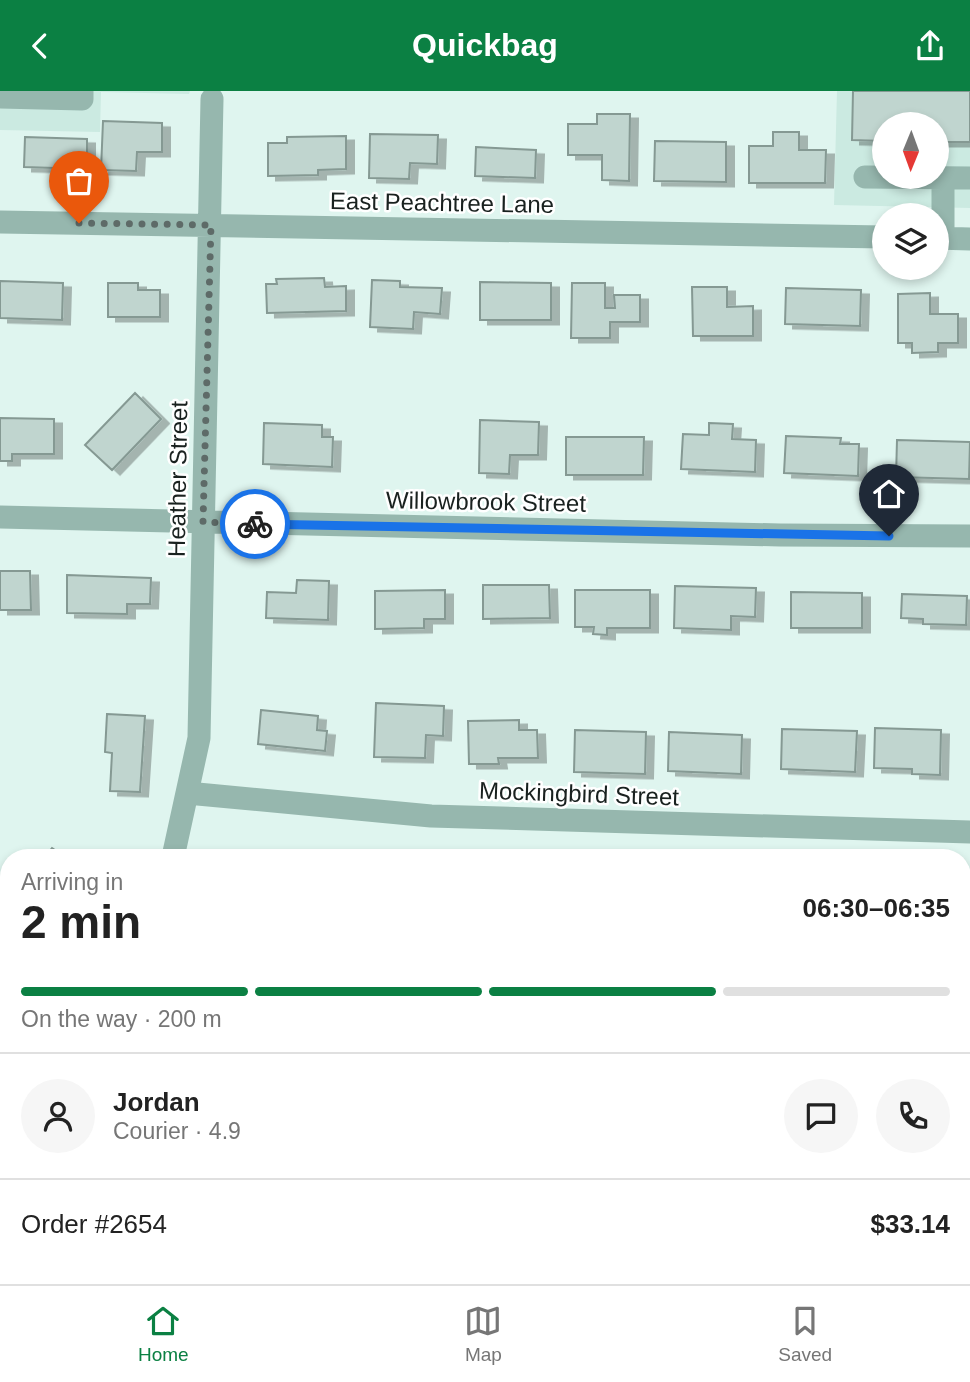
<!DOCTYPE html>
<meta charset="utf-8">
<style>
:root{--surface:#fff;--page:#f6f6f6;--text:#222;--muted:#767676;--line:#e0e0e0;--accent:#0b8043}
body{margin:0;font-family:Arial,sans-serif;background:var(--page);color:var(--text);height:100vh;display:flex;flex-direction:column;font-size:26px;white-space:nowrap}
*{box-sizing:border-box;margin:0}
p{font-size:23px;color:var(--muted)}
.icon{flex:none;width:38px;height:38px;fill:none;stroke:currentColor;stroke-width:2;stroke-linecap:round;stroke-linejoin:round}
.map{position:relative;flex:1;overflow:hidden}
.side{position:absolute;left:0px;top:758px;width:971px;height:436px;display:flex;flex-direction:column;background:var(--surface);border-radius:28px 28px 0 0;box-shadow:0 4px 10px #0003}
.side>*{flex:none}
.needle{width:46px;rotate:181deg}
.controls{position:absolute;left:872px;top:21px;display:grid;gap:14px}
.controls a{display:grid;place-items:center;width:77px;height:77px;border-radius:50%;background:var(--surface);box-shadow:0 4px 10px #0003;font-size:35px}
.pin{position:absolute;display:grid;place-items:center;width:60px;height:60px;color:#fff;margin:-72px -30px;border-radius:50% 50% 50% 0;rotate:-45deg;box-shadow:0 0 7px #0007}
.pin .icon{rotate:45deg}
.courier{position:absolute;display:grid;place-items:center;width:70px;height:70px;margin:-35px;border:5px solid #1a73e8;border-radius:50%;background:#fff;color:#222;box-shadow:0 2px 9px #0007}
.summary em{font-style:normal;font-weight:700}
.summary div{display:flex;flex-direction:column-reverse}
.summary{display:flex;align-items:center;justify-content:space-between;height:119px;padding:0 21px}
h1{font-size:46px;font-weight:700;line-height:52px}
.bar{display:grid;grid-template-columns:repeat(4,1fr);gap:10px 7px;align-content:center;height:84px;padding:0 21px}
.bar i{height:9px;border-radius:5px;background:var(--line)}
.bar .current{background:var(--accent)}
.bar p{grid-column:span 4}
.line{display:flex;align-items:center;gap:18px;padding:0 21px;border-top:2px solid var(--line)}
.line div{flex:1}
.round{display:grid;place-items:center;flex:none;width:74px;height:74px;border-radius:37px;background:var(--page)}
header{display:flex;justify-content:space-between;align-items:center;height:91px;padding:0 21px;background:var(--accent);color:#fff;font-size:32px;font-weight:700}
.tab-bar{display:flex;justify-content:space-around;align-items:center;height:98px;border-top:2px solid var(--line);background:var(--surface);font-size:19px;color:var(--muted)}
.tab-bar a{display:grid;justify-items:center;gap:4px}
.tab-bar .current{color:var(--accent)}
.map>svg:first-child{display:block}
.built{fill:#cbeae1;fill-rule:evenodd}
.building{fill:#c0d5cf;stroke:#859993;stroke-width:2;filter:url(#shadow)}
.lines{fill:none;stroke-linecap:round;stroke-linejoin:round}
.minor{stroke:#96b7ae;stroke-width:23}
.done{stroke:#5e6b68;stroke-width:7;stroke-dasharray:0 12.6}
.route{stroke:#1a73e8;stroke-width:9}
.labels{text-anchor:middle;stroke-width:5;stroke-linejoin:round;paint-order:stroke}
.street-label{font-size:24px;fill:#19211f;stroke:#fff}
</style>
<header><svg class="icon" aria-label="back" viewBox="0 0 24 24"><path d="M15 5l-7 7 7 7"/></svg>Quickbag<svg class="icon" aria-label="share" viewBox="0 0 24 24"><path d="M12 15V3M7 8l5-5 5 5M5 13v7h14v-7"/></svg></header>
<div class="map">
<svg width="970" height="1193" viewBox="0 0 970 1193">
<defs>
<filter id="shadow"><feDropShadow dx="8" dy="4.5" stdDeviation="0" flood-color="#0004"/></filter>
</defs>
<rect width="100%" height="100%" fill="#dff5ef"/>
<!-- built -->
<path class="built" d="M0 0H190L189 3 101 1 100 41 0 39Z
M837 0H970V117L834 114ZM884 33H936V86H884Z"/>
<!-- building -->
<path class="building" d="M853 0H970V51H936V33H884V50L852 49Z
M597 23H630L629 90 602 89V64H568V33H597Z
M103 30 162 32V61H137L136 80 101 79Z
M773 41H799V59H826L825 92H749V55H773Z
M370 43 438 44 437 73 410 72 409 88 369 87Z
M346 45V78L318 79V84L268 85V52H287V46Z
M25 46 87 48V78L24 76Z
M655 50 726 51V91L654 90Z
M476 56 536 59 535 87 475 85Z
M324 187 325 196 346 195V220L267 222 266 193H277L276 188Z
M372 189 400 190V196L442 197 440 223 414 221 413 238 370 236Z
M0 190 63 192 62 229 0 227Z
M480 191 551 192V229H480Z
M108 192H138V199H160V226H108Z
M572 192H605V217H615L614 204H640V231H610V247H571Z
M692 196H727V216L753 215V245H693Z
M786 197 861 199 860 235 785 233Z
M930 202V223H958V252H938V261L912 262V252H898V203Z
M135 302 161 328 112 379 85 354Z
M0 327 54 328V363H12V370H0Z
M480 329 539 331 538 364H510L509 383 479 382Z
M264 332 322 334V346H333L332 376 263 373Z
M709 332 733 333 732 348 756 349 755 381 681 378 683 343 709 344Z
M786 345 841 347 840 353H859L858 385 784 382Z
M566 346H644L643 384H566Z
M897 349 970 351 969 388 896 386Z
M0 480H30L31 519H0Z
M67 484 151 487 150 513H127V523L67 522Z
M297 489 329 490 328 529 266 527 267 501 296 502Z
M483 494H549L550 527 483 528Z
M675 495 756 497 755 526 731 525V539L674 537Z
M445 499V528H424V537L375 538V500Z
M575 499H650V537H607V544L593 543 594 536H575Z
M791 501 862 502V537H791Z
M902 503 967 505 966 534 923 533V528L901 527Z
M376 612 444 615 443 645 426 644 425 667 374 666Z
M261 619 318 625 317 639 327 640 325 660 258 653Z
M107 623 145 625 140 701 110 700 112 662 105 661Z
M519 629V639H537L538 667H498L499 673H469L468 630Z
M875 637 941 639 940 684 912 683V678L874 677Z
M782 638 857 640 855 681 781 678Z
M575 639 646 641 645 683 574 681Z
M669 641 742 644 741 683 668 680Z
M52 757 65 766H45Z
M962 799H970V848H962Z
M9 919V973L2 974 0 943 8 941 4 920Z
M962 951H970V979H962Z
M962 1094H970V1120H962Z
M131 1185H152L165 1193H126Z"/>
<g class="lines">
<!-- minor -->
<path class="minor" d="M0 6 82 8V0
M865 86 970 87
M943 87V147
M0 131 884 146
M936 147 970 148
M0 426 780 444 970 445
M187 702 431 725 970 741
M173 766 199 647 212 8
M0 832 9 838
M962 1036 970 1037
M0 1123 9 1111
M0 1190 4 1193"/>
</g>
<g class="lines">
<!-- done -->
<path class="done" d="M79 132 211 134 203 431 255 433"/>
<!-- route -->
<path class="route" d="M255 433 889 445"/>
</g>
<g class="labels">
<!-- street labels -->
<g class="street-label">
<text transform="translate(442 112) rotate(1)" y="8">East Peachtree Lane</text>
<text transform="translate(178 388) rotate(-89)" y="8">Heather Street</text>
<text transform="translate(486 411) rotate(1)" y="8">Willowbrook Street</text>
<text transform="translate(579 703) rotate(2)" y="8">Mockingbird Street</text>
</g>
</g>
</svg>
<div class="controls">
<a><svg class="needle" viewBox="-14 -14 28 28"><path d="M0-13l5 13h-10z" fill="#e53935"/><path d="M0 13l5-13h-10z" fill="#767676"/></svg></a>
<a><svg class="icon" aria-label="layers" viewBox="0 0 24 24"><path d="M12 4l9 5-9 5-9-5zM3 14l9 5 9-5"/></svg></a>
</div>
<div class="pin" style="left:79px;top:132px;background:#ea580c"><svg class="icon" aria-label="bag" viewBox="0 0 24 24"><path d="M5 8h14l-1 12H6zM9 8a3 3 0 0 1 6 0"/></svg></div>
<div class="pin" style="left:889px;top:445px;background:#1f2937"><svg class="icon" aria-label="home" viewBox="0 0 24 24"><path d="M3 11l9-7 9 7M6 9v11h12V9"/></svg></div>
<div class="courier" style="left:255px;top:433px"><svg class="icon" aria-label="bike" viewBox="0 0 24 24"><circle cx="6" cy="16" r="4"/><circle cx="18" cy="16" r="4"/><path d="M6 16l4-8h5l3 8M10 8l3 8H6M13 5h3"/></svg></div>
<section class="side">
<div class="summary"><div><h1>2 min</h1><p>Arriving in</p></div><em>06:30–06:35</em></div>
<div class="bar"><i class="current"></i><i class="current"></i><i class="current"></i><i></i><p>On the way · 200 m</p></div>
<div class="line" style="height:126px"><a class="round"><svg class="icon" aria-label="person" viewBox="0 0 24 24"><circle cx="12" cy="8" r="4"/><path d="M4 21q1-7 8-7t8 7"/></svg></a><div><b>Jordan</b><p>Courier · 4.9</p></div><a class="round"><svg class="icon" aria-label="chat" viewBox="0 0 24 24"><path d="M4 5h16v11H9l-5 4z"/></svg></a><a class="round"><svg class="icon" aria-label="phone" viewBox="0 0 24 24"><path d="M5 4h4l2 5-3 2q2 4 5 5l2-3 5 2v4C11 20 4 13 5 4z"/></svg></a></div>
<div class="line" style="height:91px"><div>Order #2654</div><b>$33.14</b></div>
</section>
</div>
<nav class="tab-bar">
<a class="current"><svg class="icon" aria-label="home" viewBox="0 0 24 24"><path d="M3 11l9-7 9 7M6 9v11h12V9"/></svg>Home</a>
<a><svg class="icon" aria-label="map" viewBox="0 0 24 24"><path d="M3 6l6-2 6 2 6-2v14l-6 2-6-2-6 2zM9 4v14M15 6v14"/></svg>Map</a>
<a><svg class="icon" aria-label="saved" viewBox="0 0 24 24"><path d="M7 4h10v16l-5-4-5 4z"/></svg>Saved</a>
</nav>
